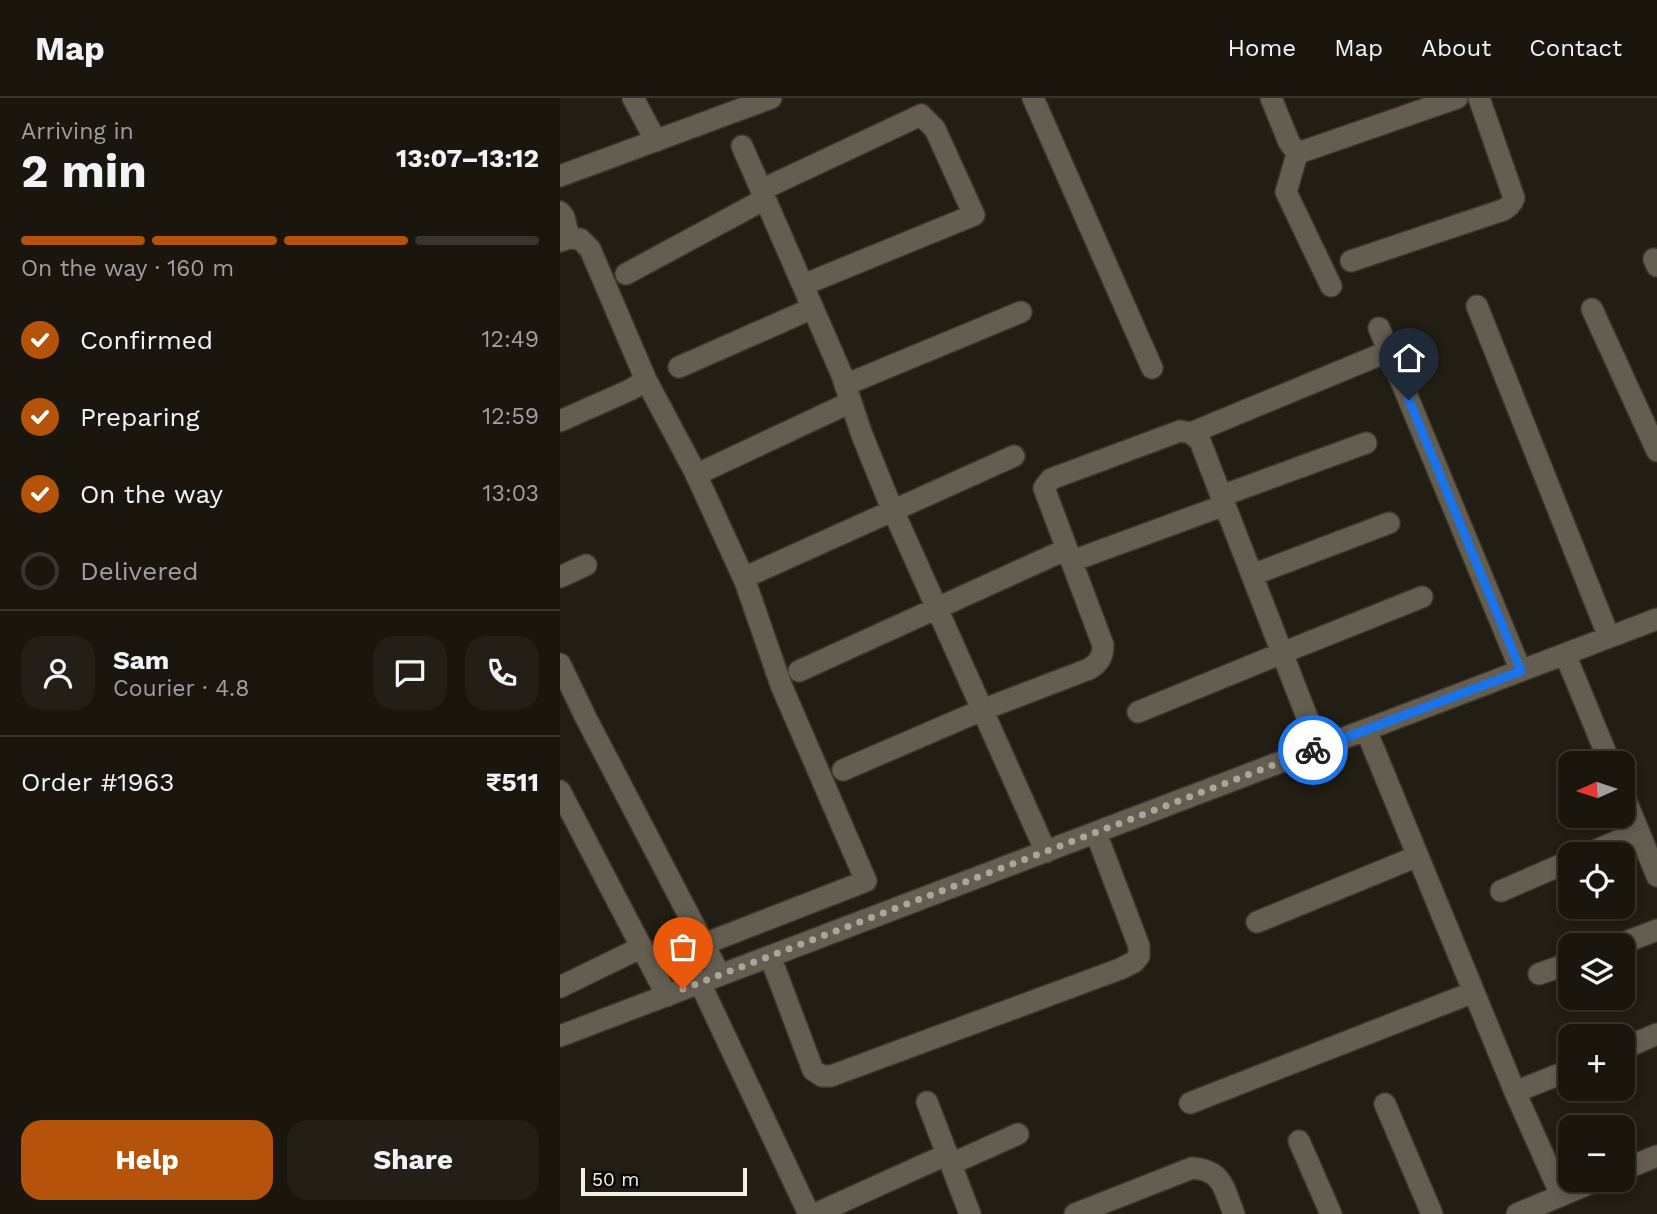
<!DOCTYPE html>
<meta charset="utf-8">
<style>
:root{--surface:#1a160e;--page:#231f17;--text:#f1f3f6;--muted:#9f9f9e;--line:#38352e;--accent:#b45309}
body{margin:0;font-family:"Work Sans",sans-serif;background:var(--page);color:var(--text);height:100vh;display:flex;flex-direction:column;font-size:26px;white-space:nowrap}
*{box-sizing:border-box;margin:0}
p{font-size:23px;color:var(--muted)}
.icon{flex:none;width:38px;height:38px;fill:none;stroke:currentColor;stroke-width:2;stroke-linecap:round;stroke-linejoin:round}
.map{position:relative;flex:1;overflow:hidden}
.panel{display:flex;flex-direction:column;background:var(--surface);width:560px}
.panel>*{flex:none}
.needle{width:46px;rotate:267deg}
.tools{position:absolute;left:998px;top:653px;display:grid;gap:14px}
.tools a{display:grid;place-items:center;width:77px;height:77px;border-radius:14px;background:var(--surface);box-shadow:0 4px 10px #0003,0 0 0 2px var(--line);font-size:35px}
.scale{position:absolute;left:21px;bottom:18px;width:166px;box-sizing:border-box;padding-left:7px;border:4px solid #f2efe7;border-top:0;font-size:19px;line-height:24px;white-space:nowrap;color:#f2efe7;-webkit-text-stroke:5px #0b0905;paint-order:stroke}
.pin{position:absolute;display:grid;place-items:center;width:60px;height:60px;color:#fff;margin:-72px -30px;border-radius:50% 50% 50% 0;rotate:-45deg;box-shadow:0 0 7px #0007}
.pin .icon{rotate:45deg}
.courier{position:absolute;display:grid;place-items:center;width:70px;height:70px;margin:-35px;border:5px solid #1a73e8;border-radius:50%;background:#fff;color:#222;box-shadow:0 2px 9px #0007}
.summary em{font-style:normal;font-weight:700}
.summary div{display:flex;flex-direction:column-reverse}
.summary{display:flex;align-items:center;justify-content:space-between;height:119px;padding:0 21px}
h1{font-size:46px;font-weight:700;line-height:52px}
.bar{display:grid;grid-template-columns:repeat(4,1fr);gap:10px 7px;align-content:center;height:84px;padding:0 21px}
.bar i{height:9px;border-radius:5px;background:var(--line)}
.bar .on{background:var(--accent)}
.bar p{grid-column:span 4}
.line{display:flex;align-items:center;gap:18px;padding:0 21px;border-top:2px solid var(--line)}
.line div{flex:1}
.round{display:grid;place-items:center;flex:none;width:74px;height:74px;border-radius:21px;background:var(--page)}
ol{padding:0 21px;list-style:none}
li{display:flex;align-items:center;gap:21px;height:77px}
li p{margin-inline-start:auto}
li .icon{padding:7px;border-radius:50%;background:var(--accent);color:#fff;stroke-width:4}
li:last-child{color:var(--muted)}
li i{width:38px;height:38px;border:4px solid var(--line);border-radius:50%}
.action{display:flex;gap:14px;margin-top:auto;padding:14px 21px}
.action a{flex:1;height:80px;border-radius:21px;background:var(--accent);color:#fff;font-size:28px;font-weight:700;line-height:80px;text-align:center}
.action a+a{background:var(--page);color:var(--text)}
header{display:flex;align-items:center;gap:42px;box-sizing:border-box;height:98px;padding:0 35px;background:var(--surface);border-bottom:2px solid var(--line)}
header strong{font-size:33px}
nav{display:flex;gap:38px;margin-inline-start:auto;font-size:24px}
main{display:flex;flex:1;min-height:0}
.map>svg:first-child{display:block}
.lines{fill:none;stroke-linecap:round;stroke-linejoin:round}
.minor-casing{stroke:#3b3630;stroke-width:24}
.minor{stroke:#645e51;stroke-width:21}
.done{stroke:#aaa69d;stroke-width:7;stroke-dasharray:0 12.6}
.route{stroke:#1a73e8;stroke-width:9}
</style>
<header>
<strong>Map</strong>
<nav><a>Home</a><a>Map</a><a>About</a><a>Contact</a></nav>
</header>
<main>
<section class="panel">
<div class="summary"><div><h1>2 min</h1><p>Arriving in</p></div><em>13:07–13:12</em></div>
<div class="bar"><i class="on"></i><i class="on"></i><i class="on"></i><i></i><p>On the way · 160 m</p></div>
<ol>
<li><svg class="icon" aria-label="check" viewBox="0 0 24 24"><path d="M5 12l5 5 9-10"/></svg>Confirmed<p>12:49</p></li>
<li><svg class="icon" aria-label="check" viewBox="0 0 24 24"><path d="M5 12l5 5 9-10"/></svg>Preparing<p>12:59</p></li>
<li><svg class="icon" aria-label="check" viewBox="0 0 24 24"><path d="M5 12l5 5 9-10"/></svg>On the way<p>13:03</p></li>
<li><i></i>Delivered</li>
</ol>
<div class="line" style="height:126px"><a class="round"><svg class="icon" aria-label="person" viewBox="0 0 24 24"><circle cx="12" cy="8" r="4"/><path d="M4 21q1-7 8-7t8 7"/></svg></a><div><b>Sam</b><p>Courier · 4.8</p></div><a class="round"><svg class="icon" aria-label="chat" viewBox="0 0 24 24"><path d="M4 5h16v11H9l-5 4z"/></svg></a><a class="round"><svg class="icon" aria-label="phone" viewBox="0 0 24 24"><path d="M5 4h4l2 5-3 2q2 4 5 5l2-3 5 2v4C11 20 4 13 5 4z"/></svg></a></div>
<div class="line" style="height:91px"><div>Order #1963</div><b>₹511</b></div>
<div class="action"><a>Help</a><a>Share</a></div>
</section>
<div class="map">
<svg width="1097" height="1116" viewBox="0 0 1097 1116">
<rect width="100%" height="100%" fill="#231e13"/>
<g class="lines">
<defs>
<path id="minor" d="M73 0 96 43
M473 0 592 270
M711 0 729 44C733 51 736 53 744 53L897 0
M182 48 282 277 302 337 328 401 486 754
M738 53 726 94 771 188
M0 78 211 0
M201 92 361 17 375 31 414 117 243 187
M0 114 4 119 9 140
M0 143 9 140 20 141 30 151 86 282 134 372 185 483 221 587 306 783 144 846
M1094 161 1097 168
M791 163 943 112C949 109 952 106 954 100L919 0
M66 176 205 101
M917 208 1049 539
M1032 211 1097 353
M819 230 961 573
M119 269 253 210
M285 287 461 214
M0 323 70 292 86 282
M631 335 829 253
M146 372 291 304
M661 398 806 345
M512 463 665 407
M190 477 454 358
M692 477 829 425
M0 479 26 467
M1005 556 1050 665
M0 566 26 620 160 877
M239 573 507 451
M578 614 722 555 862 499
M806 632 955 994 1001 1097
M283 672 422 612 529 571C539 565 543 559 543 547L484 390 491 381 620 333 631 335 640 343 759 650
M0 693 107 898
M1062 693 1097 778
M1027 756 1079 734
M941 793 1010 763
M697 824 858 758
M1058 847 1097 832
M210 858 253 972 262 978H271L560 871 574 864 579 858V848L536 735
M979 876 1010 865
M140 885 249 1116
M0 889 82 849
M0 938 1097 521
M1062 951 1097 936
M955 994 1010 972
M367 1004 410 1116
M630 1005 914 894
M825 1006 872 1116
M739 1043 771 1116
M391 1066 458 1036
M1062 1072 1097 1058
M255 1116 388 1056
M515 1116 632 1070C663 1072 664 1091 674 1116
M957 1116 1038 1082"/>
</defs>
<!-- minor casing -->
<use href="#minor" class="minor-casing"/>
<!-- minor -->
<use href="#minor" class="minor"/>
</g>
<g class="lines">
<!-- done -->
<path class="done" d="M123 891 753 652"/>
<!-- route -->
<path class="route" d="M753 652 961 573 849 302"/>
</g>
</svg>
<div class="tools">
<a><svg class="needle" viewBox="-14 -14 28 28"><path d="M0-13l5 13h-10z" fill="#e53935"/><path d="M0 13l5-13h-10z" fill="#9f9f9e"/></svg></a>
<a><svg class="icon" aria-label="locate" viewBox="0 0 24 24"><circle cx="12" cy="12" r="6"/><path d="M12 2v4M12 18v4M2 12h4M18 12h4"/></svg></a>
<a><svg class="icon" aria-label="layers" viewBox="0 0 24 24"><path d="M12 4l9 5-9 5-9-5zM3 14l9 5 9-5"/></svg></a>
<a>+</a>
<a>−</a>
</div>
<div class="scale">50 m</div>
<div class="pin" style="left:123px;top:891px;background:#ea580c"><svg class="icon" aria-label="bag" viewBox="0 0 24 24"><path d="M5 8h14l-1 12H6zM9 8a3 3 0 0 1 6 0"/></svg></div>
<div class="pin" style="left:849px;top:302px;background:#1f2937"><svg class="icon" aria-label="home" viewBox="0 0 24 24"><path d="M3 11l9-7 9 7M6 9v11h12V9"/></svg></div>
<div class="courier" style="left:753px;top:652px"><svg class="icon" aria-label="bike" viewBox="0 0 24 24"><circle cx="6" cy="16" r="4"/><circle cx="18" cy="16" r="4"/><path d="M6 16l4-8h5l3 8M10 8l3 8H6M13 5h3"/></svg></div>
</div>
</main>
